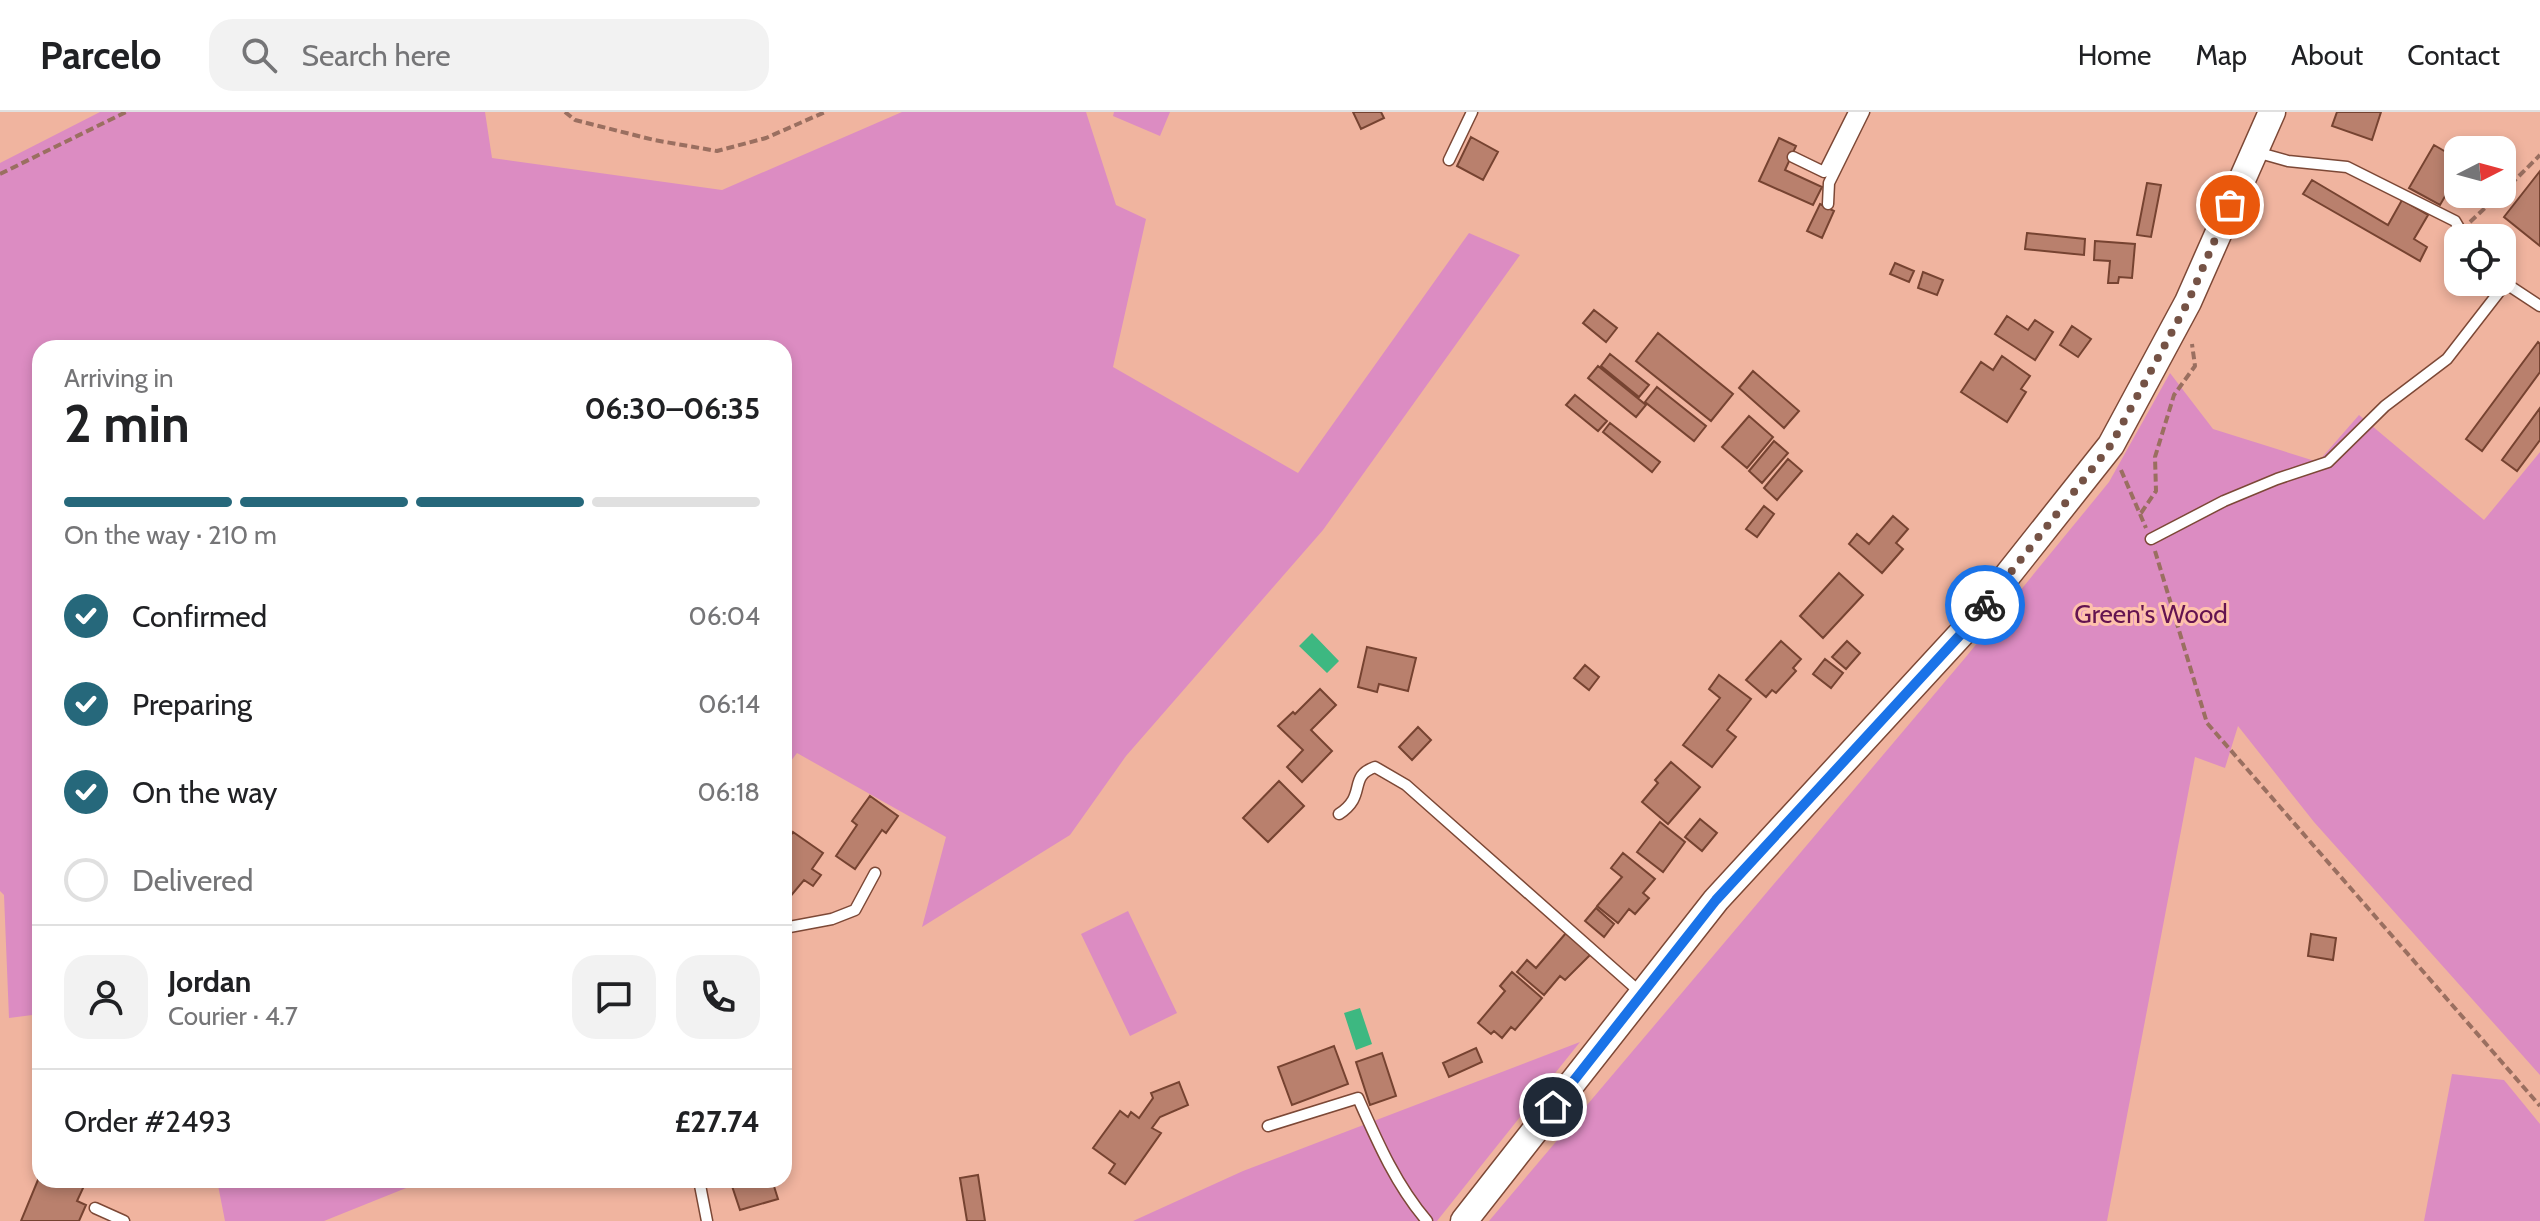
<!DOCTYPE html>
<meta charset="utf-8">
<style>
:root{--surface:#fff;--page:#f2f2f2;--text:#202124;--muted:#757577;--line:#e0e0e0;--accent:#26687b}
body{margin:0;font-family:Cabin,sans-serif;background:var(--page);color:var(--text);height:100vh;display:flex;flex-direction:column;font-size:30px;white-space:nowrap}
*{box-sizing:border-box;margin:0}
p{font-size:26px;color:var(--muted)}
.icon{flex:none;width:44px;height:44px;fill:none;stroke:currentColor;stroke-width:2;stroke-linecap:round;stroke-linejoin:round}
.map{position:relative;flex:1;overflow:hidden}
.side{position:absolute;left:32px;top:228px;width:760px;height:848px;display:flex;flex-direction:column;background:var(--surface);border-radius:24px;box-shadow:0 4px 12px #0003}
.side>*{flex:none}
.needle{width:52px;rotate:84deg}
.buttons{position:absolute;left:2444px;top:24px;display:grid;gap:16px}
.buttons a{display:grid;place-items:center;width:72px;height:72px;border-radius:16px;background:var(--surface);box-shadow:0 4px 12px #0003;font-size:40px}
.pin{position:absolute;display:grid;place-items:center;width:68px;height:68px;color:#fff;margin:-34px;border:4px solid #fff;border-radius:50%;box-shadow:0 2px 8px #0007}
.courier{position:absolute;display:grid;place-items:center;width:80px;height:80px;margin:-40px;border:6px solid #1a73e8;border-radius:50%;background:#fff;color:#222;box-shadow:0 2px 10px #0007}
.headline em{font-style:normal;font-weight:700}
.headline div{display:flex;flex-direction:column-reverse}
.headline{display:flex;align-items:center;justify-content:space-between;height:136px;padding:0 32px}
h1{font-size:52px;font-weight:700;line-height:60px}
.bar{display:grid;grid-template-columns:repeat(4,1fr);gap:12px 8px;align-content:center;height:96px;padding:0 32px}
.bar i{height:10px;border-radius:6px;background:var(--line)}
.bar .current{background:var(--accent)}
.bar p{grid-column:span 4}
.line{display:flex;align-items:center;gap:20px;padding:0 32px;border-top:2px solid var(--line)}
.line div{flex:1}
.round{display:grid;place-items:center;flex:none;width:84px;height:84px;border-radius:24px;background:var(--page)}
ol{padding:0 32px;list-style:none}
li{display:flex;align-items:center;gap:24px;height:88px}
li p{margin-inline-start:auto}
li .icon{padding:8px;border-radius:50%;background:var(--accent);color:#fff;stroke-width:4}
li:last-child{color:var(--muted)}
li i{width:44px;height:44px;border:4px solid var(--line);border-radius:50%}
header{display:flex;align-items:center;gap:48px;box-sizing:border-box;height:112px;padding:0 40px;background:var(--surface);border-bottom:2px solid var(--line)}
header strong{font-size:38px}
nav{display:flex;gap:44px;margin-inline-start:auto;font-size:28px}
.search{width:560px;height:72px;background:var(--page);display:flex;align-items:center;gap:20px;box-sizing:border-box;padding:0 28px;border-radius:24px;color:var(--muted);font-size:30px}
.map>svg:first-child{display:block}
.green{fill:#dc8cc2}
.water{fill:#3db881}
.building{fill:#b9806d;stroke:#764331;stroke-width:2}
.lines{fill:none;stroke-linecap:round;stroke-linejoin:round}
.service-casing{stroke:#7c4836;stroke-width:13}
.tertiary-casing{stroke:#7c4836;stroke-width:29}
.path{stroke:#9a6f60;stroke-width:4;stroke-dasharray:8 4;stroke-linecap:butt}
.service{stroke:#fff;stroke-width:10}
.tertiary{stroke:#fff;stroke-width:26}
.done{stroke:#755245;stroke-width:8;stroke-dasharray:0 14.4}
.route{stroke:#1a73e8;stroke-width:10}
.labels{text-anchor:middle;stroke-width:6;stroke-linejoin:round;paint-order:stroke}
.park-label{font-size:26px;fill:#641350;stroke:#fec1ac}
</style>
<header>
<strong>Parcelo</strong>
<div class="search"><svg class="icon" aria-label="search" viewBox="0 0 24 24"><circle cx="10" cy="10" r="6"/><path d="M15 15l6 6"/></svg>Search here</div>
<nav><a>Home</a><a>Map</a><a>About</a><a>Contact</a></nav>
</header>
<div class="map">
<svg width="2540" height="1109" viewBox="0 0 2540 1109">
<rect width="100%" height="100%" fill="#f0b49f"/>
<!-- green -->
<path class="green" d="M100 0H485L492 46 722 78 902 0H1086L1116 93 1146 107 1113 255 1298 361 1469 121 1520 143 1323 418 1126 644 1070 723 922 815 946 725 797 641 784 658V236H40V902L9 906 4 783 0 779V51Z
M1114 0H1170L1160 24 1113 4Z
M2170 261 2213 317 2318 350 2359 303 2484 408 2540 340V963L2314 710 2238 614 2225 656 2195 645 2107 1109H1489L1965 546 2109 370Z
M1128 799 1177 901 1130 924 1081 822Z
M1580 930 1437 1109H1133L1243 1059Z
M2452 962 2504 968 2540 1012V1109H2424Z
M217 1068H426L324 1109H225Z"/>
<!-- water -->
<path class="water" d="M1312 521 1339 549 1327 561 1299 534Z
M1360 896 1372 932 1356 938 1344 901Z"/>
<!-- building -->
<path class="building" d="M1353 0H1381L1384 6 1361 17Z
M2337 0H2381L2372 28 2332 14Z
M1471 25 1498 40 1483 68 1457 54Z
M1779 26 1796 34 1785 58 1822 75 1813 93 1759 69Z
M2434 33 2458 47V62L2440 93 2409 76Z
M2540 59V134L2504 105Z
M2312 68 2388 113 2402 88 2428 103 2414 127 2427 135 2420 149 2303 82Z
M2147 71 2161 73 2151 125 2137 123Z
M1820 92 1834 99 1822 126 1807 119Z
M2027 121 2085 127 2084 143 2025 137Z
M2095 129 2135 132 2132 166 2119 165 2118 171H2108L2110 149 2094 148Z
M1895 151 1914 159 1909 170 1890 162Z
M1923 160 1943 168 1937 183 1918 176Z
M1594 198 1617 216 1606 230 1583 211Z
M2007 204 2028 218 2035 208 2053 220 2035 248 1995 222Z
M2072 214 2091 227 2078 245 2060 233Z
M1658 221 1733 282 1711 309 1636 249Z
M2538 230 2540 232V260L2482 339 2466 327Z
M1610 242 1649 273 1639 285 1601 254Z
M2002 244 2030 264 2021 277 2026 280 2007 310 1961 280 1981 250 1993 258Z
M1598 254 1646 293 1636 305 1588 266Z
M1753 259 1799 299 1784 316 1739 276Z
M1657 275 1706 314 1694 329 1645 290Z
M1575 283 1607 309 1598 319 1566 293Z
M2540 296V328L2517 359 2502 348Z
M1749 304 1773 325 1747 356 1722 335Z
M1610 311 1660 350 1652 360 1603 320Z
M1774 329 1788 341 1762 371 1749 359Z
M1788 347 1802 359 1777 388 1764 376Z
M1764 394 1774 402 1757 425 1746 417Z
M1893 404 1908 417 1896 431 1903 437 1882 461 1849 432 1857 422 1869 432Z
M1839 461 1863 483 1823 526 1800 504Z
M1781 529 1801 547 1793 556 1796 559 1776 581 1772 578 1766 585 1746 568Z
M1847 529 1860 541 1846 557 1832 545Z
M1367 535 1416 546 1408 579 1379 572 1377 580 1358 575Z
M1825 547 1843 561 1831 576 1813 562Z
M1585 553 1599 565 1589 578 1574 566Z
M1719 563 1751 587 1727 618 1736 625 1712 655 1683 633 1720 586 1709 577Z
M1320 577 1336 593 1311 618 1332 639 1302 670 1287 655 1303 638 1278 614 1293 600 1295 602Z
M1418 615 1431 628 1412 648 1399 635Z
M1671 650 1700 675 1668 712 1642 690 1658 671 1655 668Z
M1279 669 1304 694 1268 730 1243 706Z
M870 684 898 704 886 721 882 718 855 757 836 744 857 713 852 709Z
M1700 707 1717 721 1702 739 1685 725Z
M1660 710 1685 730 1663 760 1637 740Z
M793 720 823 741 812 757 821 763 813 774 804 768 784 792V733Z
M1623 741 1655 767 1643 781 1649 786 1635 802 1629 797 1618 811 1597 794 1622 765 1611 756Z
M1596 796 1614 812 1604 825 1585 809Z
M1566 821 1591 842 1565 868 1560 864 1544 883 1517 860 1527 848 1536 856Z
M2311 822 2336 826 2333 848 2308 844Z
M1512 860 1542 886 1515 918 1511 915 1502 926 1494 919 1491 922 1478 911 1505 879 1500 874Z
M1334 934 1348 972 1292 993 1278 955Z
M1476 936 1482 950 1449 965 1443 951Z
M1382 941 1396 984 1370 993 1356 950Z
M1179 970 1188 993 1160 1005 1152 1016 1161 1021 1125 1072 1109 1061 1115 1052 1093 1036 1120 999 1128 1005 1131 1000 1139 1006 1153 986 1151 981Z
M40 1063V1068H74L84 1074 77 1089 86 1093 79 1109H21Z
M978 1063 985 1109H967L960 1066Z
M730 1068H772L778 1087 740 1098Z"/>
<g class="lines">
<defs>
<path id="service" d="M2256 40 2288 49 2347 55 2455 109 2465 126
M1793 45 1824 60 1854 0
M1449 48 1472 0
M1828 92 1829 71 1864 0
M2502 169 2540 194
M2151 427 2224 389 2277 367 2328 350 2385 294 2447 247 2506 171
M1339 702C1368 683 1347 665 1375 655L1406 673 1641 881
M784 816 832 807 855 798 875 761
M1268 1014 1358 986C1377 1029 1396 1073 1427 1109
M699 1068 707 1109
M95 1096 124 1109"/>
<path id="tertiary" d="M1464 1109 1716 788 1961 522 2111 333 2188 190 2272 0"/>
</defs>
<!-- service casing -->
<use href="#service" class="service-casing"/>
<!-- tertiary casing -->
<use href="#tertiary" class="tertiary-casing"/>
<!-- path -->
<path class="path" d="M565 0 575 8 654 28 717 39 766 26 825 0
M0 62 126 0
M2502 81 2540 43
M2470 110 2500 82
M2121 358 2146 416
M2141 401 2156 379 2155 345 2174 283 2195 254 2192 232
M2155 439 2207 611 2540 994"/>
<!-- service -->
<use href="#service" class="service"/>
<!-- tertiary -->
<use href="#tertiary" class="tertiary"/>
</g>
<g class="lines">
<!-- done -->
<path class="done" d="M1985 493 2111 333 2188 190 2230 93"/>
<!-- route -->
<path class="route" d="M1553 995 1716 788 1961 522 1985 493"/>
</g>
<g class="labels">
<!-- park labels -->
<g class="park-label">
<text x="2151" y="511">Green's Wood</text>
</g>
</g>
</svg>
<div class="buttons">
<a><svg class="needle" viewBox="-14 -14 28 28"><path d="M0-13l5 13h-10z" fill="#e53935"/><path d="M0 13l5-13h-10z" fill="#757577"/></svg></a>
<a><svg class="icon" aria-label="locate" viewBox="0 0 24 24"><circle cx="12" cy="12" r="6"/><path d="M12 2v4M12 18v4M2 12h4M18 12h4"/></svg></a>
</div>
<div class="pin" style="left:2230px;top:93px;background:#ea580c"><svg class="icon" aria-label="bag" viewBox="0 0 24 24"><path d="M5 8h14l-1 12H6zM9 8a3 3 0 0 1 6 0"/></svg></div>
<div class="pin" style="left:1553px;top:995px;background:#1f2937"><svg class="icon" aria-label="home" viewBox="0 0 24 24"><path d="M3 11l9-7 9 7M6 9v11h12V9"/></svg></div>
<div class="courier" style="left:1985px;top:493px"><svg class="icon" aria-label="bike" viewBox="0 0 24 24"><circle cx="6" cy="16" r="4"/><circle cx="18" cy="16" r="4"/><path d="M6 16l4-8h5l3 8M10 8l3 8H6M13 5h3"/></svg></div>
<section class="side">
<div class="headline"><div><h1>2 min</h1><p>Arriving in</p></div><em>06:30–06:35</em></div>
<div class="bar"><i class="current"></i><i class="current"></i><i class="current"></i><i></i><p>On the way · 210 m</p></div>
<ol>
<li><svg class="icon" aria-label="check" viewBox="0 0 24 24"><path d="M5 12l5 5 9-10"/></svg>Confirmed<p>06:04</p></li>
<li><svg class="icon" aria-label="check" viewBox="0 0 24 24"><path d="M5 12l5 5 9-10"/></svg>Preparing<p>06:14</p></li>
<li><svg class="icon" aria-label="check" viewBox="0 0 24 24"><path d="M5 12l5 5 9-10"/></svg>On the way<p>06:18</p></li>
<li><i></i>Delivered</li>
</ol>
<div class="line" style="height:144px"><a class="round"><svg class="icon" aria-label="person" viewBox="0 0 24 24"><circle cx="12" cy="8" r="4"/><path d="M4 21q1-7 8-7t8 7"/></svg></a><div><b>Jordan</b><p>Courier · 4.7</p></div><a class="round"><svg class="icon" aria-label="chat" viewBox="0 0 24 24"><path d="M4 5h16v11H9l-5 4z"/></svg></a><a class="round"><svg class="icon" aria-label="phone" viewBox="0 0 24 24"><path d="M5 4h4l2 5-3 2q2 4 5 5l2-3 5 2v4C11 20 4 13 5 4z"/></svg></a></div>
<div class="line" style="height:104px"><div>Order #2493</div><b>£27.74</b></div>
</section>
</div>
